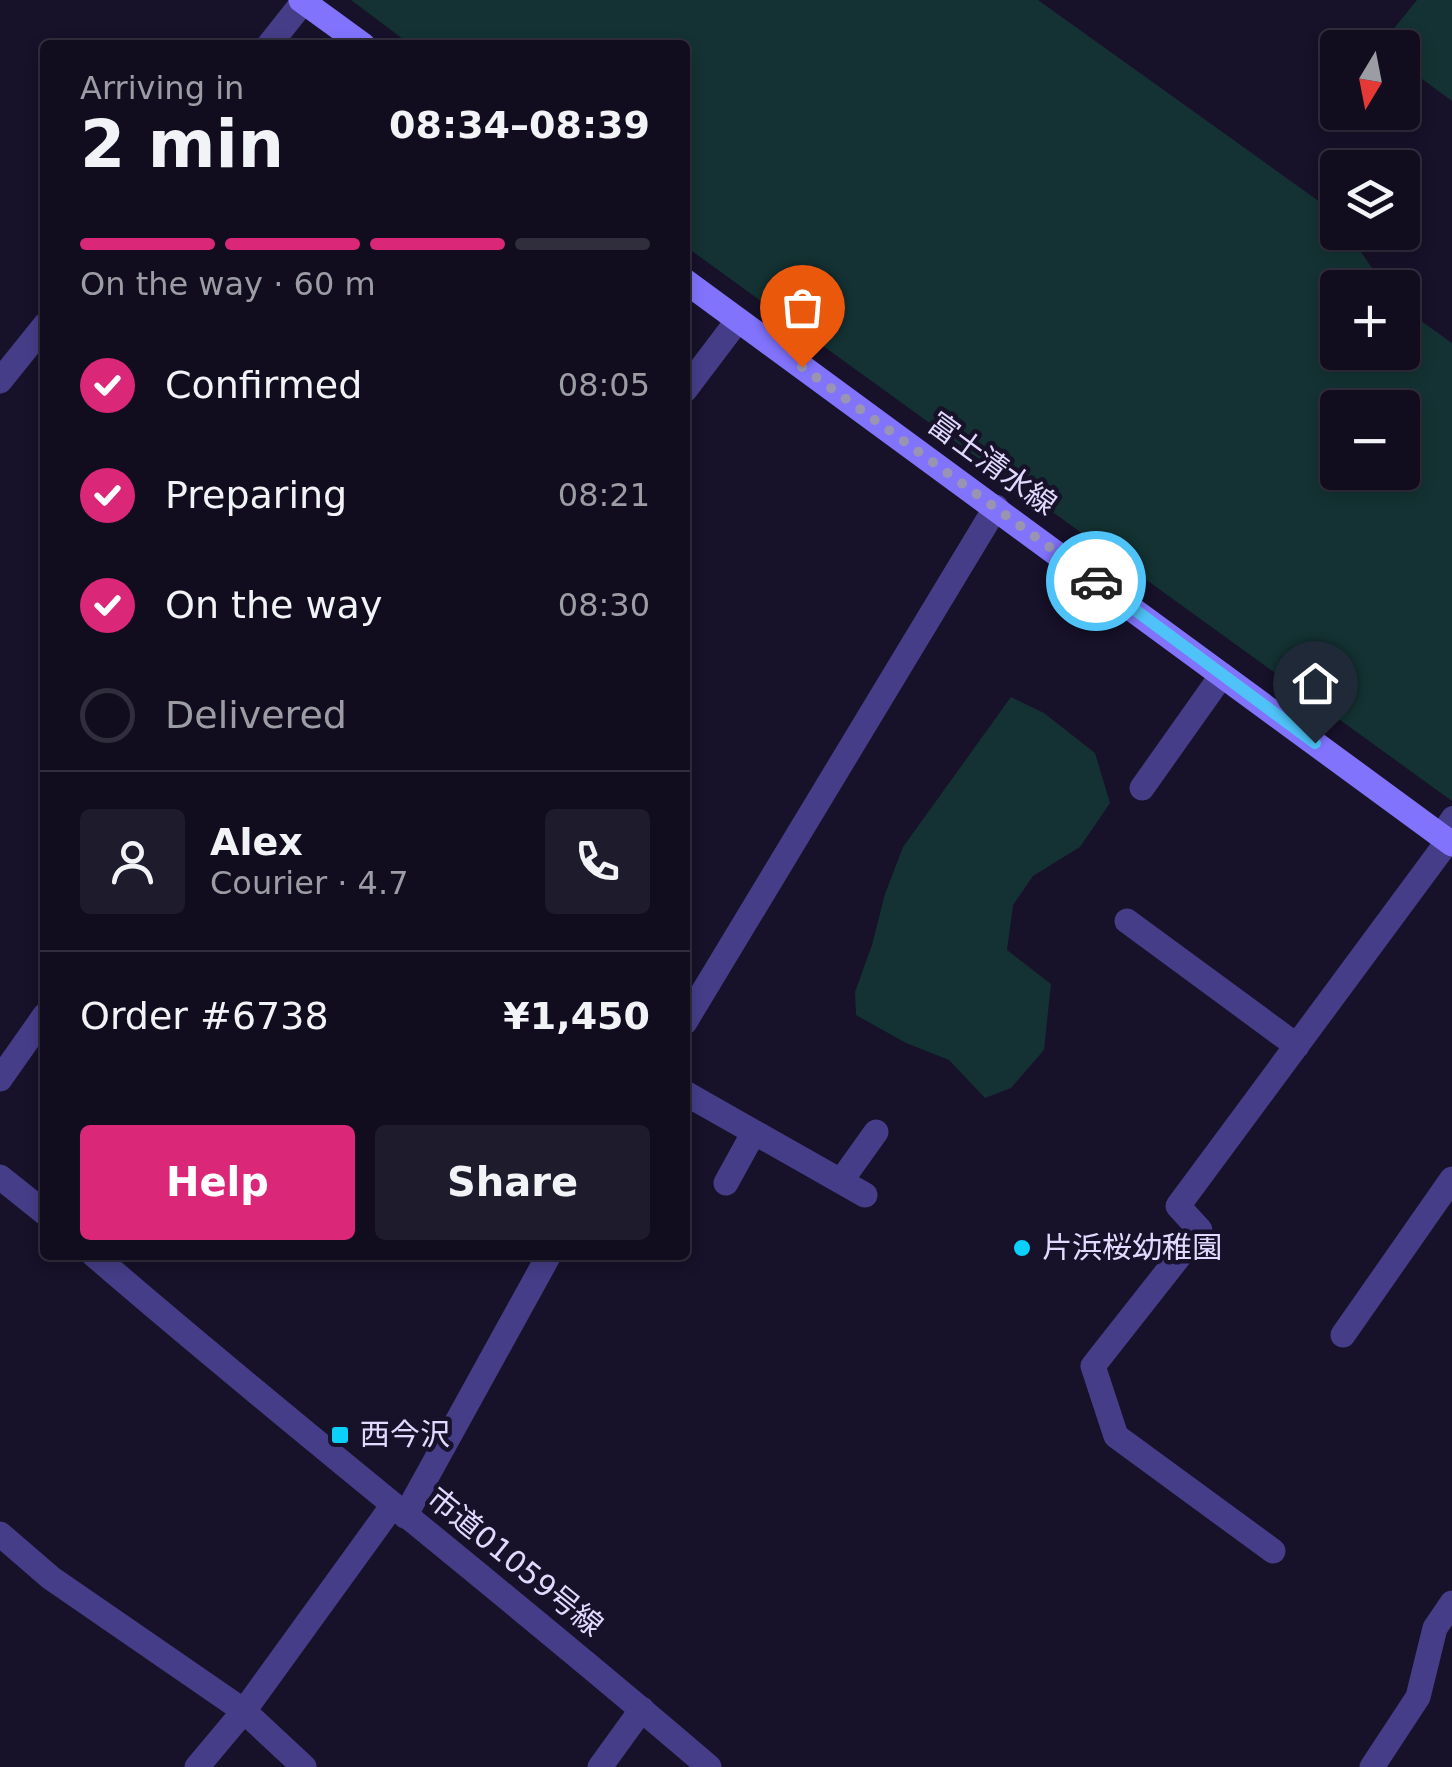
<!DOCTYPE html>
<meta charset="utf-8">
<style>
:root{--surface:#110d1f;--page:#1e1b2c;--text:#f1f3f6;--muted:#9c9ca4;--line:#302d3d;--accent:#db2777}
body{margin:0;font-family:"DejaVu Sans","Noto Sans JP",sans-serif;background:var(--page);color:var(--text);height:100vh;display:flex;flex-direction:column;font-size:38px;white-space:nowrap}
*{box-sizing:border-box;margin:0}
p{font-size:32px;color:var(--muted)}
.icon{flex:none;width:55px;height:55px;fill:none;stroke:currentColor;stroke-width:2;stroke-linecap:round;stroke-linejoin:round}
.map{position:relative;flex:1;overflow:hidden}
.sheet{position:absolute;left:40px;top:40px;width:650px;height:1220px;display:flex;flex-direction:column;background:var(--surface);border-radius:10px;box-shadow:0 5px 15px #0003,0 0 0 2px var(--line)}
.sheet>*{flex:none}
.needle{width:65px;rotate:190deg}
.fabs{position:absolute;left:1320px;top:30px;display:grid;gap:20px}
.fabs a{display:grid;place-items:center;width:100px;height:100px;border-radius:10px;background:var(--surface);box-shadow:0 5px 15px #0003,0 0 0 2px var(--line);font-size:50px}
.pin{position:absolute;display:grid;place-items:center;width:85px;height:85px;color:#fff;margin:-102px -42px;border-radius:50% 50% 50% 0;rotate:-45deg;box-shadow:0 0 10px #0007}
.pin .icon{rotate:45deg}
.courier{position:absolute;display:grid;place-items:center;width:100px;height:100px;margin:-50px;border:8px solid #4fc3f7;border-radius:50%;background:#fff;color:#222;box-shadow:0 2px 12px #0007}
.headline em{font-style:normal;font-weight:800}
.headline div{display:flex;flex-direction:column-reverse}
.headline{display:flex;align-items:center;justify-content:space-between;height:170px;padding:0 40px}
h1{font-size:65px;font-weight:800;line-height:75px}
.bar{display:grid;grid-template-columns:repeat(4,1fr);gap:15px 10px;align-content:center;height:120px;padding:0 40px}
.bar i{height:12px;border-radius:8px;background:var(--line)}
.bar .on{background:var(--accent)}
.bar p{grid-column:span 4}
.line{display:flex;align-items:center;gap:25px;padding:0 40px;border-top:2px solid var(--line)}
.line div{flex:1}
.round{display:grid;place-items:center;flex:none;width:105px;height:105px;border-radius:10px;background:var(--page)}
ol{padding:0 40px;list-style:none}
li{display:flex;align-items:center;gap:30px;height:110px}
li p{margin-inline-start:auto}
li .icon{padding:10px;border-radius:50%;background:var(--accent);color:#fff;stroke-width:4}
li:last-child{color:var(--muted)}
li i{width:55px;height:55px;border:5px solid var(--line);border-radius:50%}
.action{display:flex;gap:20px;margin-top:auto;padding:20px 40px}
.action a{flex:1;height:115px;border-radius:10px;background:var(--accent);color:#fff;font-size:40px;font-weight:800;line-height:115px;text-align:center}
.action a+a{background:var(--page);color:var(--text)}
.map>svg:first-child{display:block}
.green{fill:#143233;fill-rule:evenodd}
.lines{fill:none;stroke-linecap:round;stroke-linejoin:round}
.service{stroke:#453d87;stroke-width:20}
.minor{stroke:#453d87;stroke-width:25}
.tertiary{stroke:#453d87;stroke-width:25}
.secondary{stroke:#8173fc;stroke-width:25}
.done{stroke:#9a94b3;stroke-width:10;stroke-dasharray:0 18}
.route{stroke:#4fc3f7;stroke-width:12}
.poi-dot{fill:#0bd0f9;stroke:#171129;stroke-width:4}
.labels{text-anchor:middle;stroke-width:9;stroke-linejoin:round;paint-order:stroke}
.street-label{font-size:30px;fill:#e1dafe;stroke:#171129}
.poi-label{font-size:30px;fill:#e1dafe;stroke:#171129;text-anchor:start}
</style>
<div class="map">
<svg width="1452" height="1767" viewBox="0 0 1452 1767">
<rect width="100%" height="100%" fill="#171129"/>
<!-- green -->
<path class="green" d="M351 0H1038L1334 212 1337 217 1338 232 1348 233 1385 287 1338 288V352H1402L1403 308 1452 343V801L685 246V45H411ZM1338 408H1402V472H1338Z
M1417 0H1452V101L1403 65 1402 48 1379 47Z
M1011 697 1044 713 1095 753 1110 803 1080 847 1033 876 1013 905 1007 950 1051 984 1044 1050 1011 1088 985 1098 949 1060 906 1043 856 1015 855 992 872 945 885 894 903 847Z"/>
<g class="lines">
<!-- service -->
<path class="service" d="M1439 835 1452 816"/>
<!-- minor -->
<path class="minor" d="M269 45 303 2
M0 381 45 325
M685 390 738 320
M1142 788 1222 675
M1127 921 1297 1046
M685 1022 996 507
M0 1079 45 1015
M685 1093 865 1195
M841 1181 876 1132
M726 1183 754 1132
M1343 1335 1452 1179
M405 1516 549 1255
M0 1534 51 1578 244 1711 304 1767
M1273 1551 1116 1436 1093 1366 1200 1230 1178 1206 1448 841
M197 1767 244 1711 393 1505
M1372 1767 1418 1697 1435 1628 1452 1603"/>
<!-- tertiary -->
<path class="tertiary" d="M0 1177 45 1213
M94 1255C296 1430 507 1593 709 1767
M600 1767 642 1709"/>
<!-- secondary -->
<path class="secondary" d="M301 0 363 45
M685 281 1452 844"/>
</g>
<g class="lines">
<!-- done -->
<path class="done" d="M802 367 1096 581"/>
<!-- route -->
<path class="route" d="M1096 581 1315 743"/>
</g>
<!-- markers -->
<g class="poi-dot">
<circle cx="1022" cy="1248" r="10"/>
<rect x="330" y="1425" width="20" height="20" rx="5"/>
</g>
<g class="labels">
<!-- street labels -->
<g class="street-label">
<text transform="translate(992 464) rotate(36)" y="10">富士清水線</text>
<text transform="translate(515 1562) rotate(39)" y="10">市道01059号線</text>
</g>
<!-- poi labels -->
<g class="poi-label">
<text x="1042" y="1258">片浜桜幼稚園</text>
<text x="360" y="1445">西今沢</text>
</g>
</g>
</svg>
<div class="fabs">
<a><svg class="needle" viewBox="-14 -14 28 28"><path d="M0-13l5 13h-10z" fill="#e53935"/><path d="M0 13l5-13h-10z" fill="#9c9ca4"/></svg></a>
<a><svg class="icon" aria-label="layers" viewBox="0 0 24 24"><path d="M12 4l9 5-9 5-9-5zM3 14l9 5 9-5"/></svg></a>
<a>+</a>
<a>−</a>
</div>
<div class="pin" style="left:802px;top:367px;background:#ea580c"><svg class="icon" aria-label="bag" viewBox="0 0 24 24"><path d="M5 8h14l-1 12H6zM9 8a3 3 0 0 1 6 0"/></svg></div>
<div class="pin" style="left:1315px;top:743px;background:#1f2937"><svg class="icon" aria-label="home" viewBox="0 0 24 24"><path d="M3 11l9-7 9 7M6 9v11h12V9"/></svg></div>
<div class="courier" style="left:1096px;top:581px"><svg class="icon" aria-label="car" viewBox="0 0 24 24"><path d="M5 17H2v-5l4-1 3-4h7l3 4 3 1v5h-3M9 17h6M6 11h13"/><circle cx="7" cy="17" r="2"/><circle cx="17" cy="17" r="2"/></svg></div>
<section class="sheet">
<div class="headline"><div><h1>2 min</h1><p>Arriving in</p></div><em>08:34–08:39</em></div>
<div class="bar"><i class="on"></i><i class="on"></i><i class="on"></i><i></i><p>On the way · 60 m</p></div>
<ol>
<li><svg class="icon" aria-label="check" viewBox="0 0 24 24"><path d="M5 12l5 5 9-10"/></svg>Confirmed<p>08:05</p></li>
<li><svg class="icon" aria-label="check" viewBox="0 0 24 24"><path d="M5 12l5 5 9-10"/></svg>Preparing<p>08:21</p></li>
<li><svg class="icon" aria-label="check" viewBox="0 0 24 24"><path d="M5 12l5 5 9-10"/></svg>On the way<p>08:30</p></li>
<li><i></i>Delivered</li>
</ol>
<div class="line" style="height:180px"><a class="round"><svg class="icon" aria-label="person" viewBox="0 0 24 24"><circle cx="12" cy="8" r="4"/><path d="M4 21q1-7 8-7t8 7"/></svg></a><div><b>Alex</b><p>Courier · 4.7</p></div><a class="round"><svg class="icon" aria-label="phone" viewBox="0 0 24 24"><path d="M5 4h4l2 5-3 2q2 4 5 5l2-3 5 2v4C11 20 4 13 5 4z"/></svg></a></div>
<div class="line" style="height:130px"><div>Order #6738</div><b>¥1,450</b></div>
<div class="action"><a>Help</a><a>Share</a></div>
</section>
</div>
